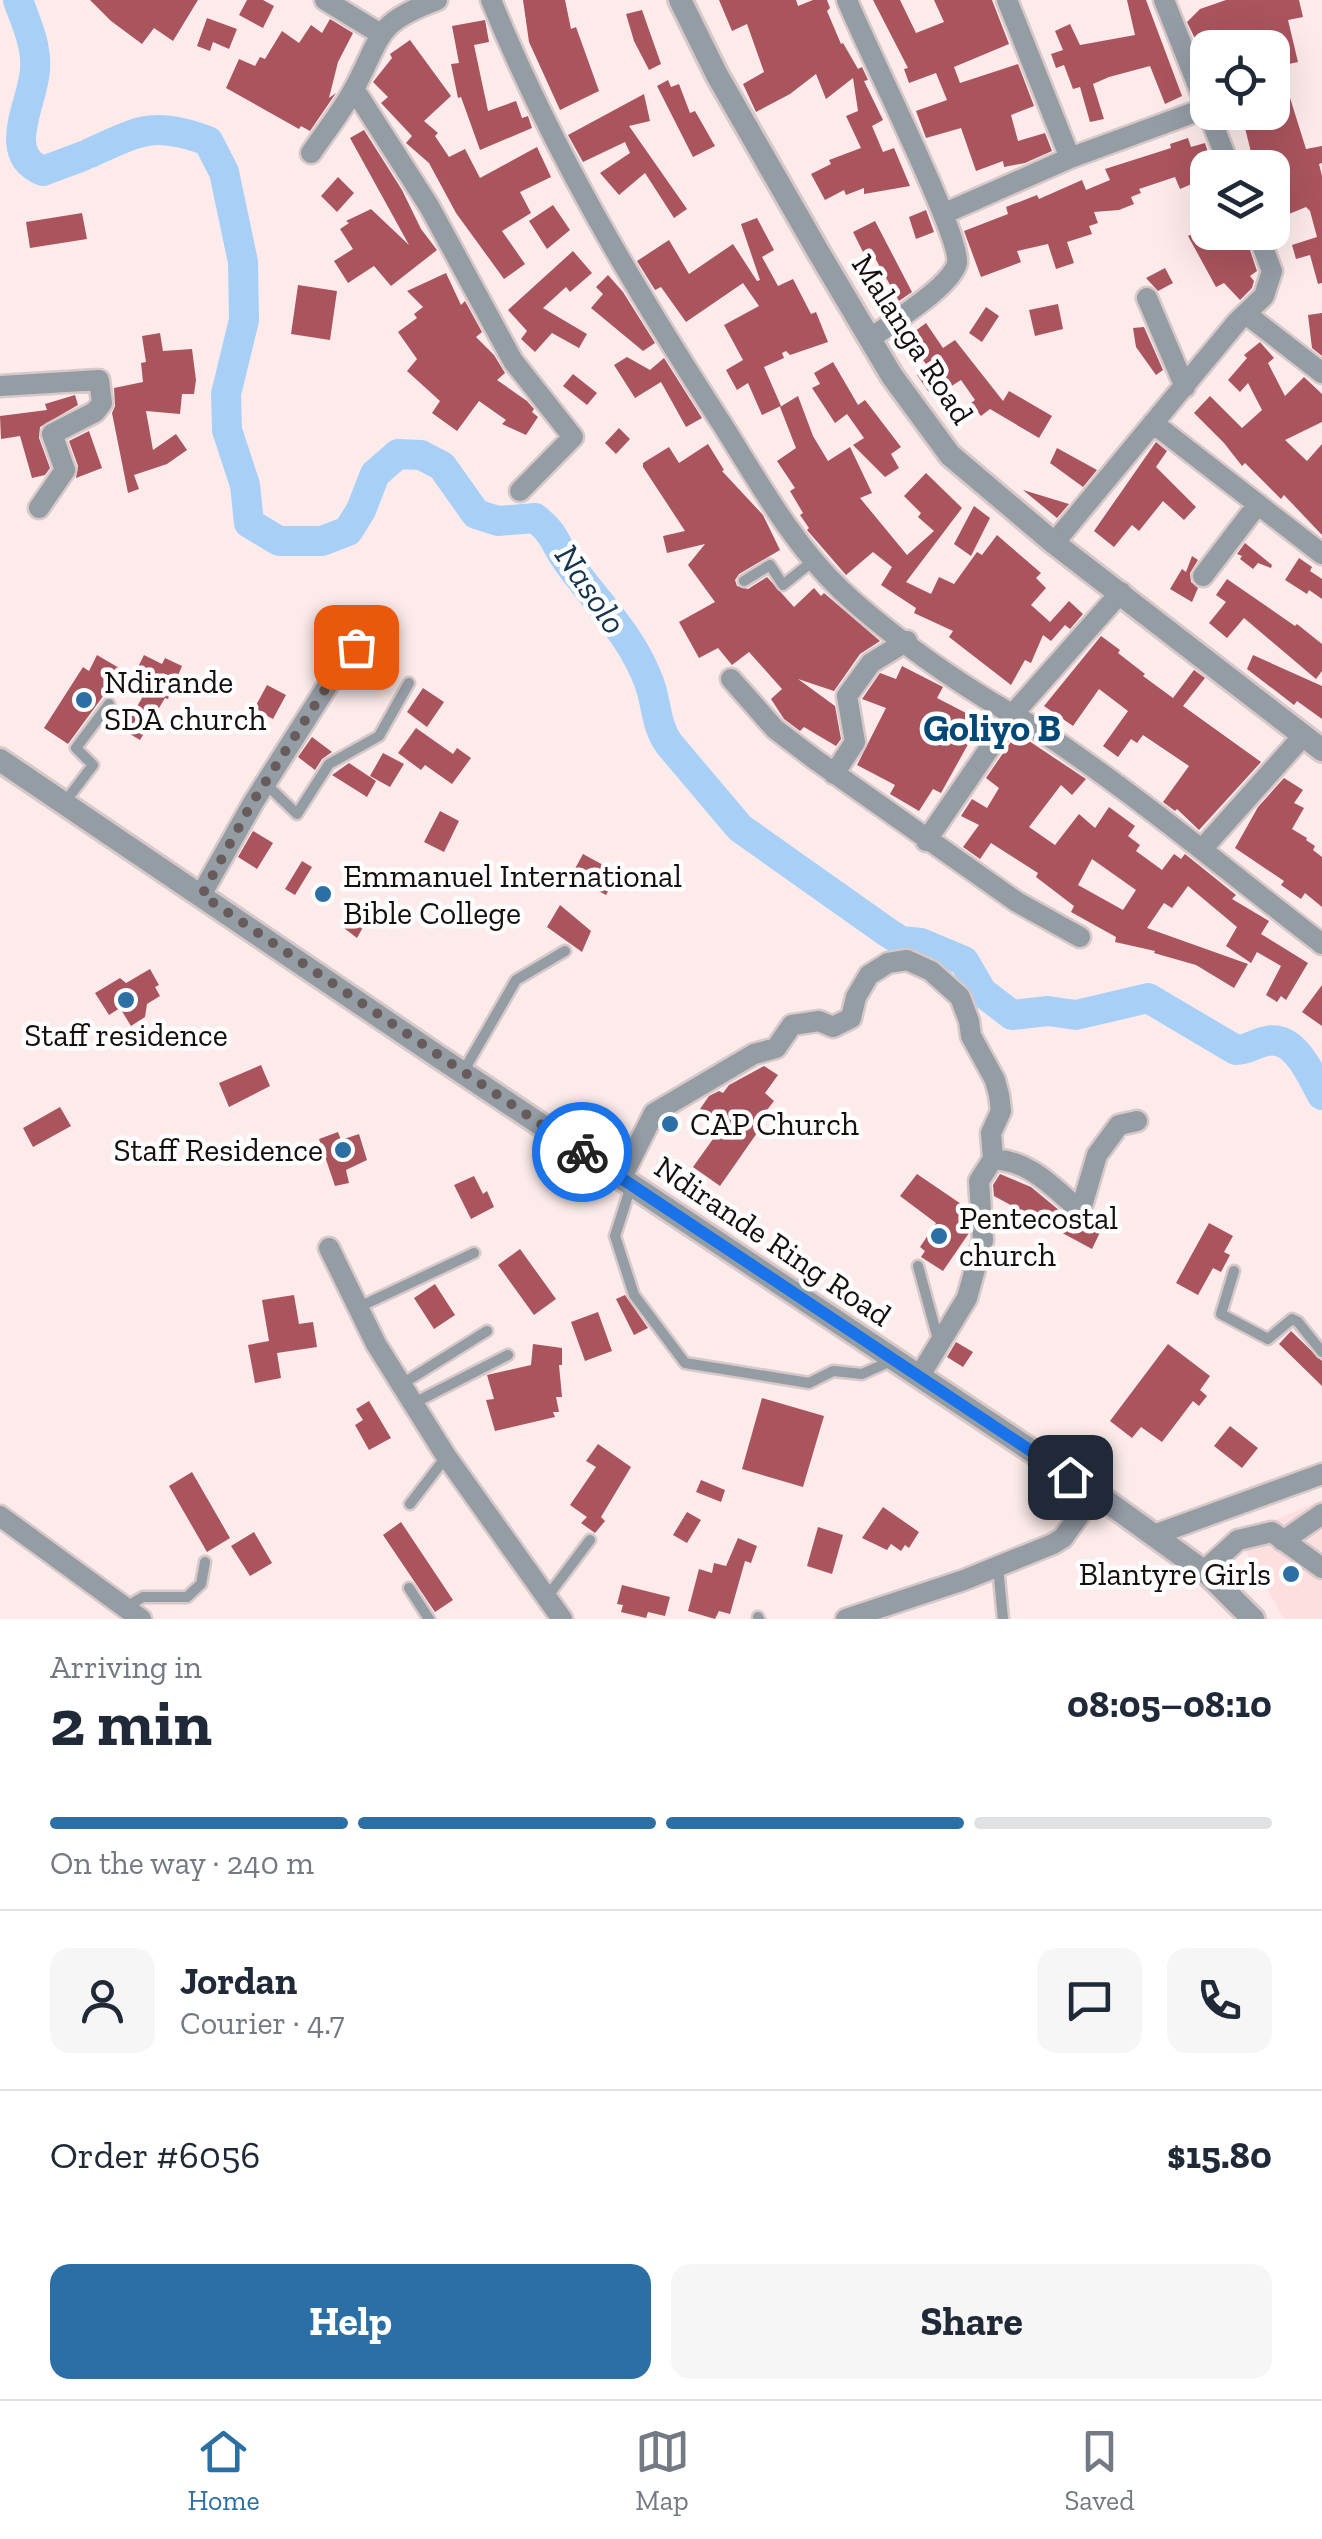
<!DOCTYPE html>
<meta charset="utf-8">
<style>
:root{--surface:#fff;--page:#f6f6f7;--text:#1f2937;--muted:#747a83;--line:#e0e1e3;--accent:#2c6fa4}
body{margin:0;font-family:"Zilla Slab",serif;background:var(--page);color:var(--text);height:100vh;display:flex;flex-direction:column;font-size:38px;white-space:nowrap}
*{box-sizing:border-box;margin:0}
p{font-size:32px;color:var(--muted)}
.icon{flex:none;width:55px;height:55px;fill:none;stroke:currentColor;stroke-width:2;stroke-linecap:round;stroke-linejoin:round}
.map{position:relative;height:1619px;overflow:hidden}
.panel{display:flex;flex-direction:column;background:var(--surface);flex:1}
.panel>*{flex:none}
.tools{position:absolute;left:1190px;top:30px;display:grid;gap:20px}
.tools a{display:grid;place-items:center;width:100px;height:100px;border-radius:20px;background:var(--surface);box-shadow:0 10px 40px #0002;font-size:50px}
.pin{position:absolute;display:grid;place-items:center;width:85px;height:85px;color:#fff;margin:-42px;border-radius:20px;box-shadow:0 5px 15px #0006}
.courier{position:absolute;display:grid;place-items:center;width:100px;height:100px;margin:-50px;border:8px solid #1a73e8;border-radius:50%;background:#fff;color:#222;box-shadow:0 2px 12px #0007}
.summary em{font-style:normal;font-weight:700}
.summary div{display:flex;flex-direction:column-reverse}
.summary{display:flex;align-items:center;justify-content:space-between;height:170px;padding:0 50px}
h1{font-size:65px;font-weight:700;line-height:75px}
.bar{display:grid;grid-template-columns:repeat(4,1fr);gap:15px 10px;align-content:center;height:120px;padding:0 50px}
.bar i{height:12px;border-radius:8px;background:var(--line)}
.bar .on{background:var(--accent)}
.bar p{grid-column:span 4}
.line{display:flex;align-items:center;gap:25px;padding:0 50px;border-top:2px solid var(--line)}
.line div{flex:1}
.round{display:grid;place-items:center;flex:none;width:105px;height:105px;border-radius:20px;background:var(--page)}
.primary-button{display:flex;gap:20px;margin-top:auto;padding:20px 50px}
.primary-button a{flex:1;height:115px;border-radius:20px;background:var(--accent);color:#fff;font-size:40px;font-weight:700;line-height:115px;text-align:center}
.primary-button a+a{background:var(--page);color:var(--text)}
.dock{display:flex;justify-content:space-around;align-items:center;height:140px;border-top:2px solid var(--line);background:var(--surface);font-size:28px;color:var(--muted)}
.dock a{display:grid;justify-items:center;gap:5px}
.dock .on{color:var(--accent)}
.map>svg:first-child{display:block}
.built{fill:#fedfe0}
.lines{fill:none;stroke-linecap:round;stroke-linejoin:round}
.river{stroke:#a8d0f6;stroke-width:30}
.building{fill:#aa545e;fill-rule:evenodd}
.service-casing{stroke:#d8c8c8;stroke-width:15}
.minor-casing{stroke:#d8c8c8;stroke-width:25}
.tertiary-casing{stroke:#d8c8c8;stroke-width:28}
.service{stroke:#949ca4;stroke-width:10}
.minor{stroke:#949ca4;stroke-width:20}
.tertiary{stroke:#949ca4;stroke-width:22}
.done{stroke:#685b5b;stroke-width:10;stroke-dasharray:0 18}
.route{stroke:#1a73e8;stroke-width:12}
.poi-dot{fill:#2c6fa4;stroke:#fdfdfd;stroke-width:4}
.labels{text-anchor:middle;stroke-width:9;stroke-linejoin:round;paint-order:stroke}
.street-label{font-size:32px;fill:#170e0e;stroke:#fdfdfd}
.poi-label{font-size:32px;fill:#170e0e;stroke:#fdfdfd;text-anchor:start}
.water-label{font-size:35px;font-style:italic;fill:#17354e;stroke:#fdfdfd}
.quarter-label{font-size:38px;font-weight:bold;fill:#024877;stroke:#fdfdfd}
</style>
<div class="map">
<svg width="1322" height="1619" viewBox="0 0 1322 1619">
<rect width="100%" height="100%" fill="#fdebeb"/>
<!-- built -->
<path class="built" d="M1322 1500V1619H1284L1237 1536Z"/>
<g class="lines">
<!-- river -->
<path class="river" d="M18 0C26 23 37 45 35 70 33 103 0 154 43 171L83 156
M90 153C140 130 154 121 208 141L224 172 243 262 244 320 226 394 227 430 245 485 249 523 279 541H322L348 531 361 510 375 474 398 454 421 455 442 466 476 514 498 521 535 518C557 536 553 541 567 561 596 602 633 636 650 685 657 706 656 726 669 744L740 828 887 932 901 941 921 943 964 961 982 992 1012 1015 1048 1011 1076 1015 1148 998 1236 1050C1248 1050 1255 1043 1267 1041 1295 1035 1311 1075 1322 1095"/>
</g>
<!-- building -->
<path class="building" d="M90 0H198L173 41 154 28 142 44 111 21Z
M247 0H263L274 6 263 28 239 15Z
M523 0H565L571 29 576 27 599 91 560 110 529 42Z
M719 0H796L798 6 813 0H827L830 8 827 11 841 44 843 43 858 69 862 67 868 80 864 81 883 120 872 126 883 152 894 148 910 186 864 194V188L846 195 844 190 825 200 811 174 831 164 829 160 861 148 846 116 858 111 853 78 826 99 816 74 790 94 756 112 743 84 764 72 747 24 732 31Z
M873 0H900L916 33 944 22 934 0H992L1009 44 954 67 960 83 1018 64 1034 106 1011 115 1018 141 1045 133 1052 151 1025 163 1004 167 1003 161 976 171 961 128 926 138 916 111 947 100 936 73 909 83 904 69 908 68Z
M1127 0H1146L1182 96 1165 104 1150 66 1109 77 1093 84 1104 119 1090 122 1080 87 1073 89 1064 65 1056 68 1051 54 1063 50 1055 31 1070 24 1080 45 1135 35Z
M1226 0H1299L1303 17 1288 20 1298 62 1275 67 1272 48H1206L1203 38 1197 43 1187 22 1200 9Z
M642 10 661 64 649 70 634 41 626 14Z
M207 18 237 29 229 49 213 42 210 51 197 46Z
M330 19 353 33 338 62 329 98 336 93 310 131 301 126 299 129 226 88 239 59 255 66 260 57 265 59 282 31 299 43 311 25 322 33Z
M485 20 489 42 474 45 488 111 516 101 522 118 528 116 532 128 480 150 461 97 458 98 451 64 459 63 452 26Z
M410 40 451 96 424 121 438 133 435 136 449 157 465 149 480 178 537 147 551 177 520 192 531 213 502 231 525 264 504 279 456 213 429 163 406 143 412 136 381 103 388 97 373 82 392 58 390 54Z
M668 80 671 87 679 84 690 113 695 111 715 146 693 157 657 86Z
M1286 85 1306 149 1322 146V163L1319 164 1322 176V283L1318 284 1310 255 1296 259 1292 245 1317 237 1310 211 1306 207 1272 221V168H1255L1242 116 1272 112V90Z
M644 94 650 121 629 126 687 209 674 218 645 173 619 195 600 173 630 153 625 142 583 162 568 135Z
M364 130 402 190 421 229 437 250 391 286 374 266 348 283 334 261 353 249 340 229 349 223 346 221 371 209 409 245 350 138Z
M1188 138 1191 147 1205 143 1213 167 1191 174 1194 183 1180 189 1175 177 1139 189 1141 193 1131 197 1134 204 1119 210 1094 212 1098 223 1089 226 1092 234 1067 242 1074 263 1056 269 1048 244 1017 251 1021 262 981 277 964 231 1008 214 1006 207 1037 195 1039 199 1082 180 1086 190 1110 180 1105 169 1171 148 1170 144Z
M338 177 354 193 337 212 321 196Z
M553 205 570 230 547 249 529 221Z
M926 210 934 232 916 239 909 217Z
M82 213 87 239 30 248 26 222Z
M757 218 774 250 762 257 778 286 793 279 811 314 816 312 828 342 790 355 786 351 782 353 784 358 764 367 781 406 762 415 748 383 737 390 726 370 743 360 724 325 759 306 743 283 686 322 661 287 655 290 637 261 669 240 689 274 733 244 757 281 760 280 741 224Z
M875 221 912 292 899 301 875 258 868 262 853 232Z
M1207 227 1208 232H1244L1257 271 1250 276 1254 281 1252 288 1240 300 1224 283 1216 287 1188 236Z
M573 251 592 273 570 292 566 287 543 308 587 334 579 348 552 333 535 352 521 339 527 331 508 310Z
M1165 268 1173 283 1158 291 1146 278Z
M446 273 461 305 465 301 482 332 476 337 494 355 505 373 497 380 527 401 534 409 532 412 538 417 526 435 502 424 506 420 479 401 457 431 432 413 440 401 407 371 417 359 398 332 417 318 414 314 423 307 407 291Z
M608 275 623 292 655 343 643 351 591 308 603 294 596 287Z
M298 285 337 291 330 340 291 334Z
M1058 304 1063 329 1035 336 1029 310Z
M986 307 999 316 982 342 969 333Z
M1322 313V356L1312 348 1308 315Z
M926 323 943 348 955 340 1003 401 1009 391 1052 416 1039 438 990 409 981 416 971 403 975 400 961 380 933 398 917 375 928 367 907 337Z
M1144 327 1163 370 1156 375 1136 347 1133 328Z
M160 333 163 351 192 349 196 380 194 394H182L180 414 146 411 153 450 176 434 187 450 167 464 134 475 139 489 128 493 112 413 115 406 114 388 143 382 141 363 146 362 142 336Z
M1260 342 1274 358 1268 363 1285 396 1304 377 1322 394V422L1285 440 1307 461 1322 444V535L1284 495 1281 499 1245 463 1242 466 1224 443 1194 413 1210 396 1242 428 1262 410 1248 383 1240 392 1228 380 1247 358 1244 355Z
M627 357 650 370 664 358 702 418 686 427 661 382 635 398 614 365Z
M833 362 858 405 865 400 901 447 891 454 899 468 885 477 853 445 864 438 847 414 835 423 812 388 820 384 814 373Z
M573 374 597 393 587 405 563 386Z
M75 395 78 405 40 427 39 438 50 468 45 475 32 478 20 436 1 439 0 416 47 410 45 404Z
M798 396 813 436 828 461 850 447 872 493 860 498 907 555 934 531 918 517 921 513 904 496 926 473 962 508 906 582 931 594 939 577 954 584 977 552 982 555 997 535 1041 573 1036 578 1046 588 1031 605 1050 622 1069 601 1083 614 1070 629 1065 625 1051 641 1043 635 1031 663 1025 660 1011 685 949 637 953 631 914 613 916 608 881 585 892 567 873 552 846 575 807 530 809 528 800 515 803 513 790 491 795 488 777 461 796 448 780 407Z
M619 428 630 439 616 454 605 443Z
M89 431 102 468 76 478 78 466 69 441Z
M1156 442 1167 451 1156 467 1196 507 1184 520 1163 501 1139 531 1132 525 1114 547 1094 531Z
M708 444 724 470 722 471 763 515 780 550 739 574 735 580 737 586 748 589 767 577 794 607 814 588 821 596 824 593 880 641 860 654 834 691 798 679 835 706 841 739 836 746 804 727 800 731 784 719 771 699 782 689 749 652 732 665 718 648 699 658 679 622 715 602 688 565 705 544 667 553 663 536 685 531 643 467V463L669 447 679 463Z
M1057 448 1097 470 1083 487 1050 463Z
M1023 490 1069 504 1057 518Z
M974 506 990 518 971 556 954 544Z
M1245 543 1272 565 1271 568 1258 563 1253 569 1240 559 1242 556 1237 554Z
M1192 556 1198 560 1190 573 1191 582 1198 588 1192 602 1170 589 1182 569 1186 572Z
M1299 558 1312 567 1310 571 1322 579V599L1309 590 1307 594 1285 580Z
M1227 579 1295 626 1297 624 1322 644V671L1316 679 1244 618 1227 638 1209 623 1226 602 1216 595Z
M1101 636 1120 650 1118 653 1145 674 1143 676 1173 698 1194 670 1205 678 1183 706 1261 762 1199 830 1177 809 1175 811 1163 802 1189 766 1143 735 1137 743 1131 739 1118 757 1103 746 1128 711 1099 689 1073 726 1044 706Z
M97 655 126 672 118 687 112 684 68 744 44 728 83 667 89 671Z
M144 655 162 664 165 658 182 666 168 699 165 698 140 740 123 730 142 698 129 685Z
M1253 655 1322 686V719L1297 701 1294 705 1247 669Z
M902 666 943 687 937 698 968 714 958 733 971 739 941 793 933 789 919 811 890 794 895 785 857 765 886 708 862 699 880 673 896 679Z
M267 685 286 695 273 719 254 709Z
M423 688 444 702 427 727 407 712Z
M416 728 453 754 457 748 471 758 452 784 425 765 421 770 398 753Z
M1017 733 1086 779 1072 795 1061 785 1029 827 1055 845 1079 814 1095 828 1109 807 1135 826 1128 836 1140 845 1136 851 1162 870 1174 854 1181 859 1185 854 1236 895 1232 899 1269 921 1261 934 1308 963 1286 1000 1281 996 1277 1002 1266 995 1281 966 1257 952 1251 963 1226 946 1237 927 1188 886 1172 908 1164 903 1147 928 1248 964 1234 988 1196 965 1154 953 1155 951 1115 942 1116 937 1071 912 1074 906 1036 877 1038 873 991 843 980 859 963 847 979 825 961 816 972 799 987 808 999 788 986 778ZM1092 859 1136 890 1123 910 1078 885Z
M312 737 332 752 322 759 315 770 298 757Z
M383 753 404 764 390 787 370 776Z
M349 763 376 781 367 797 332 775Z
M1284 778 1303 790 1294 803 1304 808 1292 829 1307 838 1306 840 1315 846 1313 850 1322 857V907L1305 893 1301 899 1281 885 1284 881 1235 848 1258 807Z
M440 811 459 821 444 852 424 842Z
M253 831 273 843 257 869 238 857Z
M583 854 618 873 606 895 571 876Z
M302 861 312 867 295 895 285 889Z
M353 902 371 913 357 938 340 925Z
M560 905 591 931 582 952 547 927Z
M150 969 159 985 155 987 160 996 147 1004 145 1017 131 1026 120 1008 109 1015 95 993 120 978 126 983Z
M1322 985V1026L1302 1012Z
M261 1065 270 1086 229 1107 219 1083Z
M764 1066 778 1075 765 1093 774 1101 760 1119 764 1123 720 1186 693 1167 723 1125 700 1109 709 1096 719 1091 723 1093 729 1085Z
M60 1107 71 1126 33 1147 23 1128Z
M338 1132 341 1140 359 1134 367 1160 346 1170 349 1183 335 1186 319 1139Z
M917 1174 967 1208 969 1233 943 1271 921 1257 925 1251 920 1247 936 1223 900 1196Z
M1000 1174 1031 1187 1071 1220 1090 1217 1104 1224 1092 1249 994 1196 993 1185Z
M474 1176 483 1194 487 1191 494 1207 471 1219 454 1185Z
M1209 1223 1233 1236 1224 1252 1230 1255 1221 1272 1213 1268 1198 1295 1176 1283Z
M520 1249 556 1299 534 1315 498 1265Z
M435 1284 455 1315 434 1329 414 1298Z
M294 1295 299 1324 313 1322 317 1347 277 1353 281 1378 255 1383 248 1345 269 1341 262 1300Z
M625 1295 648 1328 634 1335 616 1299Z
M598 1312 612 1351 585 1361 571 1322Z
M1291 1331 1322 1361V1386L1279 1344Z
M956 1342 973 1352 963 1367 947 1357Z
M533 1344 562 1348V1365H559L562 1397H556L559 1412H553L555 1417 495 1431 486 1400 494 1399 487 1375 531 1365Z
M1168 1344 1210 1376 1200 1390 1207 1396 1199 1406 1193 1401 1162 1442 1141 1427 1132 1438 1110 1421Z
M762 1398 824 1416 803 1487 742 1469Z
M369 1401 391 1438 369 1450 355 1425 363 1420 356 1409Z
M1230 1426 1258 1448 1242 1468 1214 1446Z
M598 1444 631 1467 601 1517 605 1521 595 1533 581 1523 587 1517 570 1505 596 1467 586 1461Z
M192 1472 230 1538 207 1552 169 1486Z
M701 1480 725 1490 721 1502 696 1492Z
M883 1507 919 1532 909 1548 905 1545 901 1551 891 1544 887 1550 862 1538Z
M687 1512 701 1520 687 1543 673 1535Z
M401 1522 453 1600 435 1612 383 1535Z
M818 1527 843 1535 832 1574 807 1566Z
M254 1532 272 1563 250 1576 231 1546Z
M738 1538 757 1546 751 1563 745 1561 730 1614 719 1611 715 1619 688 1611 699 1569 712 1573 714 1563 726 1566Z
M622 1585 670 1597 665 1616 648 1612 646 1618 621 1612 623 1605 617 1604Z"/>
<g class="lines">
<defs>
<path id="service" d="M744 581 770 565 783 585 813 561
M266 784 297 814 329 764 379 736 409 683
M65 802 93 765 76 748 109 704
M463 1072 516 980 565 951
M631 1186 615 1236 634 1295 685 1363 809 1383 833 1371 862 1374 891 1361
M918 1266 939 1343
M1234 1271 1221 1314 1268 1339 1292 1319 1298 1322 1322 1352
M359 1307 474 1253
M402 1384 487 1331
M414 1403 508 1355
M410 1504 446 1457
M998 1567 1003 1619
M409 1588 429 1619
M547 1597 590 1540
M126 1607 143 1597H187L201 1584 205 1562
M758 1617 759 1619"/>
<path id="minor" d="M325 0 379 33
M491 0C552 150 634 288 722 424 758 481 792 543 841 590 879 626 935 667 980 695 1005 711 1032 724 1057 742 1149 805 1234 876 1322 944
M847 0C863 41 962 237 957 263 952 286 891 323 871 338
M1007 0 1070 158
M1164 0 1208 111
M354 89 429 206 513 361 573 437 520 491
M1208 112 1230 168
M311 153C326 131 343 110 355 87 383 34 375 23 437 0
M943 214 1070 158 1206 108
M1147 298 1185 387
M1246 314 1322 373
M0 386 99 380 102 403 95 412 52 434 65 470 39 508
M1153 423 1322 554
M1054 543 1237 322 1264 296 1272 271 1257 232
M1203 576 1258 504
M731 679 775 729 813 758 1017 902 1080 937
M834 774 855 742 847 696 871 663 907 641
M926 841 1013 714 1121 592
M1203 848 1303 736
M201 895 253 803 340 666 356 647
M993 1159C1029 1161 1050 1184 1076 1207L1082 1206 1097 1155 1119 1125 1137 1121
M621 1179 654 1113 754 1054 776 1048 792 1025 819 1021 833 1027 851 1018 856 997 869 975 888 963 907 960 931 971 960 997 969 1021 971 1036 995 1080 999 1095 1001 1111 991 1133 993 1159 979 1181 983 1240 967 1298 919 1377
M329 1248 376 1344 446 1456 562 1619
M0 1516 141 1619
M1154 1535 1322 1474
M1283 1541 1322 1514
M1204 1571 1238 1540 1272 1532 1322 1568
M846 1619 964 1580 1053 1544 1063 1538 1095 1493"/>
<path id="tertiary" d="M680 0 717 75 819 253 892 376 950 455 1054 543 1322 750
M0 760 436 1055 1095 1493 1209 1575 1253 1619"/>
</defs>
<!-- service casing -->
<use href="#service" class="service-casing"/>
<!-- minor casing -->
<use href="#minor" class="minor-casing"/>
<!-- tertiary casing -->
<use href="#tertiary" class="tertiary-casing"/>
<!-- service -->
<use href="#service" class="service"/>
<!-- minor -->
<use href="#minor" class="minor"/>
<!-- tertiary -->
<use href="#tertiary" class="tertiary"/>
</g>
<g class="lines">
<!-- done -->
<path class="done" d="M356 647 340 666 252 803 202 895 582 1152"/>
<!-- route -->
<path class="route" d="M582 1152 1070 1477"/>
</g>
<!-- markers -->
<g class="poi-dot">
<circle cx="84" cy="700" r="10"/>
<circle cx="323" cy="894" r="10"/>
<circle cx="126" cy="1000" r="10"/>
<circle cx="670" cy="1124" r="10"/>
<circle cx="343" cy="1150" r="10"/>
<circle cx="939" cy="1236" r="10"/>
<circle cx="1291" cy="1574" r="10"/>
</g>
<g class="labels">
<!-- street labels -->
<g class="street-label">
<text transform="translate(913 339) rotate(57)" y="11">Malanga Road</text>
<text transform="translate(773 1241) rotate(34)" y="11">Ndirande Ring Road</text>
</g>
<!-- poi labels -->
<g class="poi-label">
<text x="104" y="693">Ndirande<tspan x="104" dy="37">SDA church</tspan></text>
<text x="343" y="887">Emmanuel International<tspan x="343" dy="37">Bible College</tspan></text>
<text x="126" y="1046" text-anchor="middle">Staff residence</text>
<text x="690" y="1135">CAP Church</text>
<text x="323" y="1161" text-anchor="end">Staff Residence</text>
<text x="959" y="1229">Pentecostal<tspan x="959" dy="37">church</tspan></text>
<text x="1271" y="1585" text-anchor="end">Blantyre Girls</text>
</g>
<!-- water labels -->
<g class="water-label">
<text transform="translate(591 589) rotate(56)" y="12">Nasolo</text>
</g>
<!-- quarter labels -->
<g class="quarter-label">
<text x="992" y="741">Goliyo B</text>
</g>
</g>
</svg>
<div class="tools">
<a><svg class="icon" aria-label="locate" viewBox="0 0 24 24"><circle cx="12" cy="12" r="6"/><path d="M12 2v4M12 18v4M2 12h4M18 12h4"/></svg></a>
<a><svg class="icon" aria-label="layers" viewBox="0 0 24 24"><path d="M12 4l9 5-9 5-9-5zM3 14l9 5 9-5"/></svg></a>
</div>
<div class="pin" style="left:356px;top:647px;background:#ea580c"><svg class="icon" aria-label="bag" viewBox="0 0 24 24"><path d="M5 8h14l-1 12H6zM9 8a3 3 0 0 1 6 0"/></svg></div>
<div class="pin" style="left:1070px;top:1477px;background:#1f2937"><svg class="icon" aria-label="home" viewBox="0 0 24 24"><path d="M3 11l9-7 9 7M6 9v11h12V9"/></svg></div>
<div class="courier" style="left:582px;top:1152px"><svg class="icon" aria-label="bike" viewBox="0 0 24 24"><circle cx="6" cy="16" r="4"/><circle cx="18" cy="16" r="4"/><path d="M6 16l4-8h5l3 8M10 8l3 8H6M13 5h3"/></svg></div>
</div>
<section class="panel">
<div class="summary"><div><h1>2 min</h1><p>Arriving in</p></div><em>08:05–08:10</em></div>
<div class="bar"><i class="on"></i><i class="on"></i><i class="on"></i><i></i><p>On the way · 240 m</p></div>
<div class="line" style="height:180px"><a class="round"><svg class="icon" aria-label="person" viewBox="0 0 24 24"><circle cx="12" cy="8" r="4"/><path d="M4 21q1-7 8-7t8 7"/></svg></a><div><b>Jordan</b><p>Courier · 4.7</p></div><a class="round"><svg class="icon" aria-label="chat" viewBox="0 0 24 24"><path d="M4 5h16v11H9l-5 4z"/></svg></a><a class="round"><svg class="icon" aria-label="phone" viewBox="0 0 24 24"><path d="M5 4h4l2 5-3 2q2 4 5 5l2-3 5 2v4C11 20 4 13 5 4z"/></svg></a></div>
<div class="line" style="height:130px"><div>Order #6056</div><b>$15.80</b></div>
<div class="primary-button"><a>Help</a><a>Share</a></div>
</section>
<nav class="dock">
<a class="on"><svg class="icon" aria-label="home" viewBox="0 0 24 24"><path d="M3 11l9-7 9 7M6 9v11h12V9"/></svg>Home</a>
<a><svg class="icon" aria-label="map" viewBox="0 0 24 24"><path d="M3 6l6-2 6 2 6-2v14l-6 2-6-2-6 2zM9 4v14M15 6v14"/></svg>Map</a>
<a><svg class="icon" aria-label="saved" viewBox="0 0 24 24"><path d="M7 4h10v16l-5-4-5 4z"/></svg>Saved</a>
</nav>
